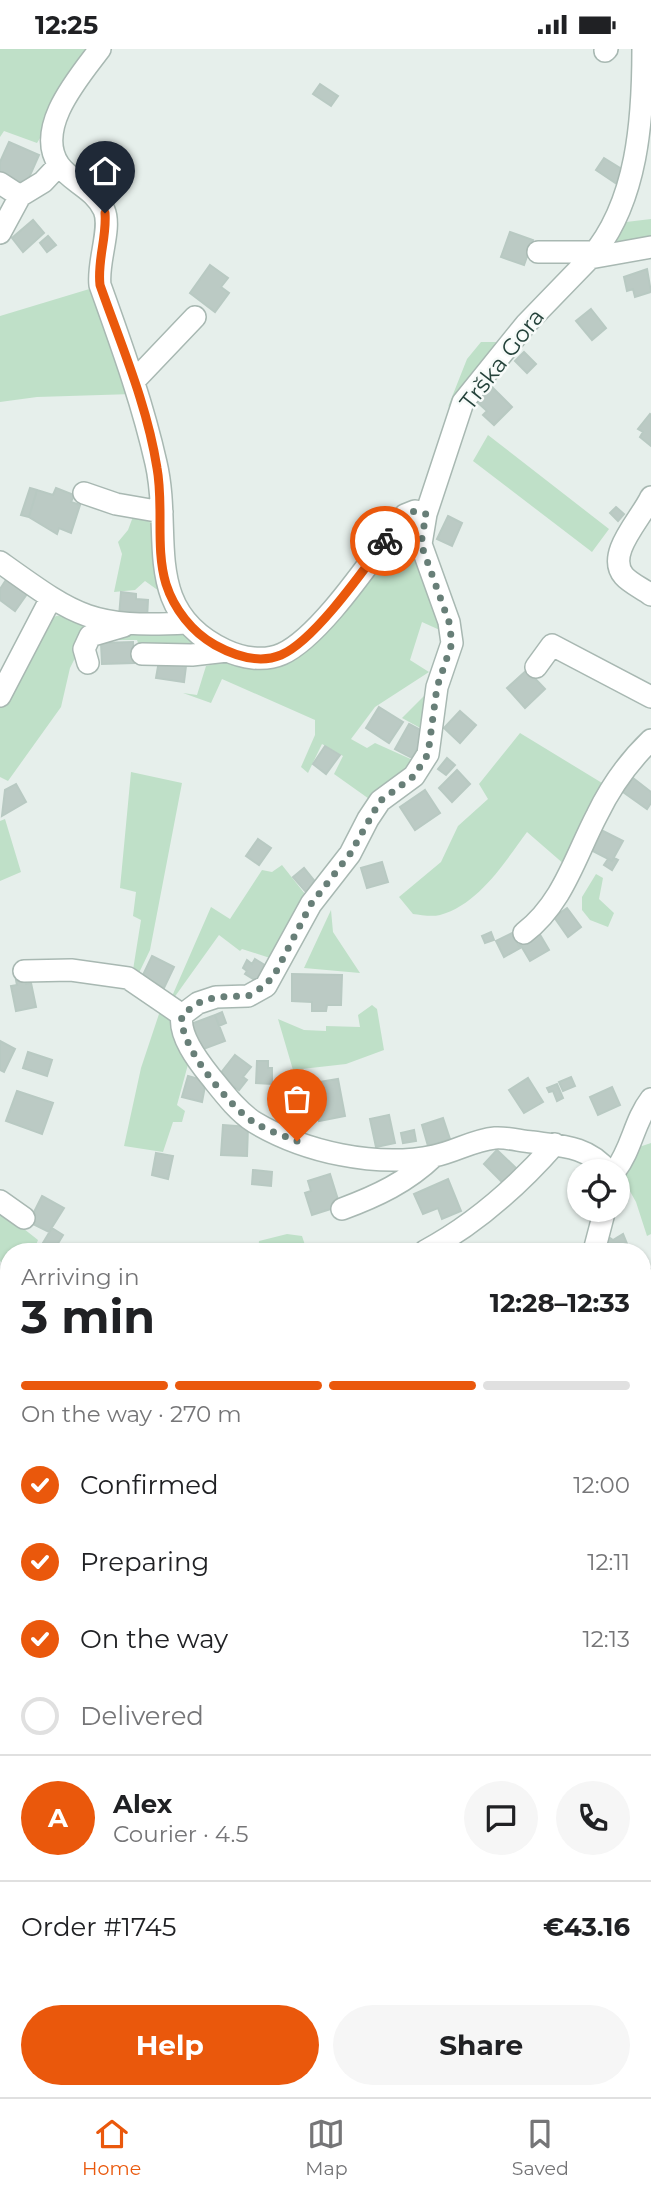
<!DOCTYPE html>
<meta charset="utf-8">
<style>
:root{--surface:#fff;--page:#f6f6f6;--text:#202124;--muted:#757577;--line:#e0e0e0;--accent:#ea580c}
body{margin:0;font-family:Montserrat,sans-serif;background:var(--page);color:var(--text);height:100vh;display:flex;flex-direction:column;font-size:26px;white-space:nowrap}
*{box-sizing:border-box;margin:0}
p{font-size:23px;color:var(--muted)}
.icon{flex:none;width:38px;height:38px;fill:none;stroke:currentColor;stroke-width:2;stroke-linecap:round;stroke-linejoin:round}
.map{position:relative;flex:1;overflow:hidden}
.panel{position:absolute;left:0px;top:1194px;width:651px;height:856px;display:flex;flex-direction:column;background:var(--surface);border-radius:28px 28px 0 0;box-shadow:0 2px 5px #0004}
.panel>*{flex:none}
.fabs{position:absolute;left:567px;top:1110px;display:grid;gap:14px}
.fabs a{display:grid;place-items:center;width:63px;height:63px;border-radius:50%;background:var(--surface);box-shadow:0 2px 5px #0004;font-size:35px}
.pin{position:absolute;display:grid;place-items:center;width:60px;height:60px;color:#fff;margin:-72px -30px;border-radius:50% 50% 50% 0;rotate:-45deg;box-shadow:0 0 7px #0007}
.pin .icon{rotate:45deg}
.courier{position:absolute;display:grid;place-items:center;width:70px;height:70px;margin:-35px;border:5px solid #ea580c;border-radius:50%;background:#fff;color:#222;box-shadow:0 2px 9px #0007}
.head em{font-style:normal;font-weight:700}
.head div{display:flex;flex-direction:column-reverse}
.head{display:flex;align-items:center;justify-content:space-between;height:119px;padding:0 21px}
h1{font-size:46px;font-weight:700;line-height:52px}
.bar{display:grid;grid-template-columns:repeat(4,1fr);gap:10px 7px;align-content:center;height:84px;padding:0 21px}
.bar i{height:9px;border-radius:5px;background:var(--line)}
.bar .on{background:var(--accent)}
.bar p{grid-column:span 4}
.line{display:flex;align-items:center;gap:18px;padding:0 21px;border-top:2px solid var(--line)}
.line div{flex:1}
.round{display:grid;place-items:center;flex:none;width:74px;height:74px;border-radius:37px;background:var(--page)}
ol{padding:0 21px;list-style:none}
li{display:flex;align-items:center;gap:21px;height:77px}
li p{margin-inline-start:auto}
li .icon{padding:7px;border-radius:50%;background:var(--accent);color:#fff;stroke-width:4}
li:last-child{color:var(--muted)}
li i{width:38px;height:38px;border:4px solid var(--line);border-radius:50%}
.primary-button{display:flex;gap:14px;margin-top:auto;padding:14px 21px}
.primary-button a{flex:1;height:80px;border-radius:42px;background:var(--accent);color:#fff;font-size:28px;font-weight:700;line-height:80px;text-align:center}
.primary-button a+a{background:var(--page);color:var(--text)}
.status{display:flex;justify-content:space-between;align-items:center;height:49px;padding:0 35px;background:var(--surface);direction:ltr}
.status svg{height:19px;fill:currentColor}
.dock{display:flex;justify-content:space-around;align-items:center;height:98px;border-top:2px solid var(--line);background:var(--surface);font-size:19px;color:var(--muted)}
.dock a{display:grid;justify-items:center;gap:4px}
.dock .on{color:var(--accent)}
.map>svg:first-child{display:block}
.green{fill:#bfe0c8}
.building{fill:#bbcac4;stroke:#b8c9c2;stroke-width:2}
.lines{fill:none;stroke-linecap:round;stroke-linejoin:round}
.minor-casing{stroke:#a8b8b2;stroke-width:24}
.minor{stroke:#fff;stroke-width:21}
.done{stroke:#687f78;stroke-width:7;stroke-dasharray:0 12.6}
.route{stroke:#ea580c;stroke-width:9}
.labels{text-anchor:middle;stroke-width:5;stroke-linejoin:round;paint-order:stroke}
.street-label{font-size:23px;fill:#24423a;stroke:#f7fbf9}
</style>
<div class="status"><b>12:25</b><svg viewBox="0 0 49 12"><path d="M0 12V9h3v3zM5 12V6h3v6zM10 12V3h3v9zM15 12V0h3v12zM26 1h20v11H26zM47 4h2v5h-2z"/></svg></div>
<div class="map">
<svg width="651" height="2048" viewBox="0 0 651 2048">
<rect width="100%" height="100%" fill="#e6efeb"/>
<!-- green -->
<path class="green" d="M0 0H94L37 94 4 82 0 88Z
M651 170V190L611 198 626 173Z
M96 238 133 345 37 348 0 353V267Z
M481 293H502L448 358 467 310Z
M488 386 609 480 592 503 473 412Z
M134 465 152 466 159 542 145 532 135 541 114 543 122 505 118 493 128 481Z
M410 476 414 507 442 582 422 573 410 611 429 623 375 658 351 690 367 699 375 694 415 712 397 732 372 752 334 725 343 707 322 695 308 724 301 718 315 686V671L222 630 211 654 183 644 197 646 206 617 228 612 276 614Z
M65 566 92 575 70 619 61 658 8 732 0 728V659L47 574 56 567Z
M126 580 191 583 202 592 195 602 140 599 137 591H111Z
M430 641 424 681 402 669Z
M520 684 607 737 565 816 527 783C504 814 479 855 440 866 432 868 421 866 413 865L399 848 441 813 458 777 488 750 479 735Z
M131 723 182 734 150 901 137 928 132 927 141 871 133 867 136 843 120 839Z
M5 770 21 823 0 832V772Z
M282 816 305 845 273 910 242 900 240 902 219 886 171 953 165 945H173L211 858 230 870 262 821 272 823Z
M596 825 603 829 599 850 614 864 608 878 590 871 582 861V848Z
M331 861 333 883 360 924 304 919Z
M372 956 377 960 384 1001 346 1015 293 1021 278 970 304 981 326 982V977L360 978 358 966Z
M161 959 169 962 190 1008 177 1056 185 1062 182 1073H173L163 1103 124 1097 141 1019Z
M651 1094V1185L647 1187 636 1153 622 1128 633 1100Z
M0 1161 38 1191 36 1196 46 1202H9V1219L0 1212Z
M287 1185 302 1187 307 1202H258L259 1192Z
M0 1285 9 1291V1376L0 1373Z
M9 1732V2040H260L267 2048H0V1742Z"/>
<!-- building -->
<path class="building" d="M320 35 338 47 331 57 313 45Z
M9 93 39 106 24 140 0 129V113Z
M604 109 625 122 617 135 596 121Z
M33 171 44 184 23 203 12 189Z
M510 183 533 191 524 216 501 208Z
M48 187 56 196 47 203 40 194Z
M210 216 228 229 221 238 229 244 215 263 190 244Z
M647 220 651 243 635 248 633 240 627 242 624 228Z
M591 260 606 279 592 291 576 272Z
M524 303 536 315 527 324 515 312Z
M491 337 512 358 494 376 483 366 487 362 476 352Z
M650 365 651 366V397L640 388 643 383 638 380Z
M30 439 37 441 29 468 21 466Z
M56 439 74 446 71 453 80 456 71 484 59 479 57 485 29 468 37 441 53 446Z
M616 458 624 465 618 472 610 464Z
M448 467 462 474 452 497 437 490Z
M6 531 27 545 15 562 0 551V540Z
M121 543 136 545V550L148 551 147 570 119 568Z
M133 593 134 614 102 615 101 594Z
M159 612 186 617 184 633 156 629Z
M527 621 545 640 525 659 507 639Z
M379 658 403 673 389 694 366 679Z
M460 662 476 676 460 694 444 679Z
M409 675 426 684 412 709 395 700Z
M325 697 340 706 326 725 313 715Z
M447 709 455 716 446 726 438 720Z
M457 721 470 735 452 753 439 739Z
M633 729 651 743V754L647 760 623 743Z
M16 735 26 753 2 767 5 741Z
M425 741 440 764 415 781 400 758Z
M599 780 623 792 612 812 589 800Z
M258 790 271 799 259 816 246 807Z
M614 809 618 811 612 821 604 816 608 810 612 812Z
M382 813 388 833 367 839 361 819Z
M304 819 317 835 306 843 293 828Z
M567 859 581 878 568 888 554 868Z
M491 883 494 891 485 894 482 887Z
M512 884 520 899 504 908 496 892Z
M539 884 549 901 530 912 520 895Z
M152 907 174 918 164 939 142 928Z
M255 910 268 918 258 933 245 925 247 922 243 919 247 911 252 915Z
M292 925 342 926 341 956H327L326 962H312V953L292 952Z
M25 929 26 935 31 934 36 958 16 962 11 937 17 936 16 931Z
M222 963 226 974 219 977 215 966Z
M215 966 225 992 198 1002 188 976Z
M0 992 15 1000 4 1023 0 1021Z
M28 1003 52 1011 47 1027 23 1019Z
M235 1006 251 1018 243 1028 247 1031 239 1041 235 1038 232 1042 216 1030Z
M257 1012H268V1019H272V1035L256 1034Z
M188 1027 206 1032 202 1053 182 1048Z
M571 1028 575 1037 563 1042 559 1033Z
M528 1029 543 1053 524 1064 509 1041Z
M338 1030 345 1067 319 1072 313 1034Z
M557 1035 563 1049 557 1052 553 1042 549 1043 547 1039Z
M612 1038 620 1056 598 1066 590 1048Z
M17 1042 53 1054 42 1085 6 1072Z
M279 1055 297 1056 296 1076 278 1075Z
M389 1066 395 1094 376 1098 370 1070Z
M443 1069 450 1090 428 1097 422 1076Z
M223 1076 248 1078 247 1107 221 1106Z
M414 1081 416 1092 403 1094 401 1084Z
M497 1101 518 1121 504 1135 484 1115Z
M156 1104 173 1107 168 1130 152 1126Z
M253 1121 272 1123 271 1137 252 1135Z
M330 1125 340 1157 312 1166 305 1144 311 1142 308 1132Z
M448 1130 461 1162 442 1170 438 1159 423 1165 414 1145Z
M42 1147 64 1159 49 1183 29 1173Z
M52 1179 63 1186 54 1201 43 1194Z
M623 1185 630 1202H599L607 1187 613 1191Z
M0 1441 9 1445V1459L0 1455Z
M8 1483 9 1527 4 1534 0 1531V1493Z
M9 1633V1653L0 1643Z
M642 1904 651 1992V1999L642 2000Z
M643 2019 646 2048H581V2043L642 2040Z
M460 2040H491L492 2048H460Z"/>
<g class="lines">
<defs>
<path id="minor" d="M100 0C79 28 34 79 59 116 72 134 94 139 104 161 112 179 97 213 100 236 121 295 142 352 156 414 173 486 140 561 225 601 242 609 264 613 282 605 322 587 376 503 405 466L415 462 426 465
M605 2 607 0
M0 134 20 147 43 133 59 116
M0 184 20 147
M538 203H595
M590 209C638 154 643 69 643 0
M135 331 195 268
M84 444 116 455 162 463
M651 448C641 470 605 505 624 527 630 534 643 540 651 546
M0 513C77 568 90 579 187 574
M142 605 192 606 227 602
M88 614 84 600 90 587 124 577
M536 618 552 596 651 648
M0 647 50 551
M524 884C563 854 575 808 597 766 611 737 628 713 651 691
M24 922 71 921 128 929 182 966
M608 1122C588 1097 562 1097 532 1093 520 1092 507 1088 495 1089 473 1091 455 1103 434 1107 376 1119 304 1103 254 1073 237 1062 223 1043 210 1027 198 1012 178 986 182 966L198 954 216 948 248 947 266 937 311 855 350 805 368 770 380 752 414 727 428 705 437 638 452 594 449 573 421 495 426 465 463 353 526 275 590 209 651 198
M615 1122C632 1100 634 1072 651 1050
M0 1152 24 1169
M342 1160C377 1147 407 1133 434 1107
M425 1202C476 1175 517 1138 555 1095
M594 1202 605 1160
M642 1238 651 1231
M642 1268H651
M0 1277 9 1283
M0 1560 9 1567
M0 1591 9 1585
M0 1717 9 1712
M642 1826 651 1821
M642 1839 651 1886
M331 2048 342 2043 354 2048"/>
</defs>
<!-- minor casing -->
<use href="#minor" class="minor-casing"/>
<!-- minor -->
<use href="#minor" class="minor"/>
</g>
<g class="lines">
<!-- done -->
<path class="done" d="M297 1092C282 1086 265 1081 252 1072 229 1056 177 995 182 966L198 954 216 948 248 947 266 936 277 921 311 855 350 805 380 752 414 727 428 705 437 638 452 594 449 573 421 495 426 465 415 462 405 466 385 492"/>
<!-- route -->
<path class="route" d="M105 164C107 189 97 211 100 236 121 296 147 355 157 419 164 456 155 499 166 535 174 560 192 583 215 596 235 607 259 615 281 606 314 592 363 522 385 492"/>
</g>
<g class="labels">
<!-- street labels -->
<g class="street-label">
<text transform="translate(502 310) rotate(-52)" y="8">Trška Gora</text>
</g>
</g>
</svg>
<div class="fabs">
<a><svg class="icon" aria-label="locate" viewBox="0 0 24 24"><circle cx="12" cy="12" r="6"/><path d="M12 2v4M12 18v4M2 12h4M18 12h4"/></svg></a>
</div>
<div class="pin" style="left:297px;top:1092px;background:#ea580c"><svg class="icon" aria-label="bag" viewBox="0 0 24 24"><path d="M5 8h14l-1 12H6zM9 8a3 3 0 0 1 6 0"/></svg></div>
<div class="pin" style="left:105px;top:164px;background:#1f2937"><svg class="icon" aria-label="home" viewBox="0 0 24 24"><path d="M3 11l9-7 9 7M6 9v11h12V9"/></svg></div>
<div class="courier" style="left:385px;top:492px"><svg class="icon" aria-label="bike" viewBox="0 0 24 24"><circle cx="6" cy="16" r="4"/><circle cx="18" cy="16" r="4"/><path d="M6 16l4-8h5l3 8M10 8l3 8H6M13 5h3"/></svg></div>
<section class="panel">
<div class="head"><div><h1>3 min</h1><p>Arriving in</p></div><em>12:28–12:33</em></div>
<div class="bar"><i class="on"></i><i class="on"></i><i class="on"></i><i></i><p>On the way · 270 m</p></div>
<ol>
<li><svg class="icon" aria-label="check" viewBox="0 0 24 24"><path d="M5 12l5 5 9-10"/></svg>Confirmed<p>12:00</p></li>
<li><svg class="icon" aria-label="check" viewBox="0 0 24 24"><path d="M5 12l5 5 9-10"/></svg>Preparing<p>12:11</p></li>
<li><svg class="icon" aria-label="check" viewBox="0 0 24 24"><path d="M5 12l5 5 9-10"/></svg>On the way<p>12:13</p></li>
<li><i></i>Delivered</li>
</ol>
<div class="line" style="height:126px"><b class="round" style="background:var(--accent);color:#fff">A</b><div><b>Alex</b><p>Courier · 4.5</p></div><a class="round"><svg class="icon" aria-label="chat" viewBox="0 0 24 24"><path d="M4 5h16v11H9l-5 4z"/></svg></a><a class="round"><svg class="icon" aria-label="phone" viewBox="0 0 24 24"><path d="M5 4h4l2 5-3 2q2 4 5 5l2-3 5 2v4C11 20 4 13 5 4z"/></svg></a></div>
<div class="line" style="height:91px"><div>Order #1745</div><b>€43.16</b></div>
<div class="primary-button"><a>Help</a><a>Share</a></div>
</section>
</div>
<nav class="dock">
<a class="on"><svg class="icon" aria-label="home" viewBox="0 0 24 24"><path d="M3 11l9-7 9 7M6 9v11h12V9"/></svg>Home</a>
<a><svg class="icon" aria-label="map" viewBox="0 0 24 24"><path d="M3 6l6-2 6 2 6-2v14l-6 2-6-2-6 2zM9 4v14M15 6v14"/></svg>Map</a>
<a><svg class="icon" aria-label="saved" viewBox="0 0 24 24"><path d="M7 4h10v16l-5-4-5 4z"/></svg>Saved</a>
</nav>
